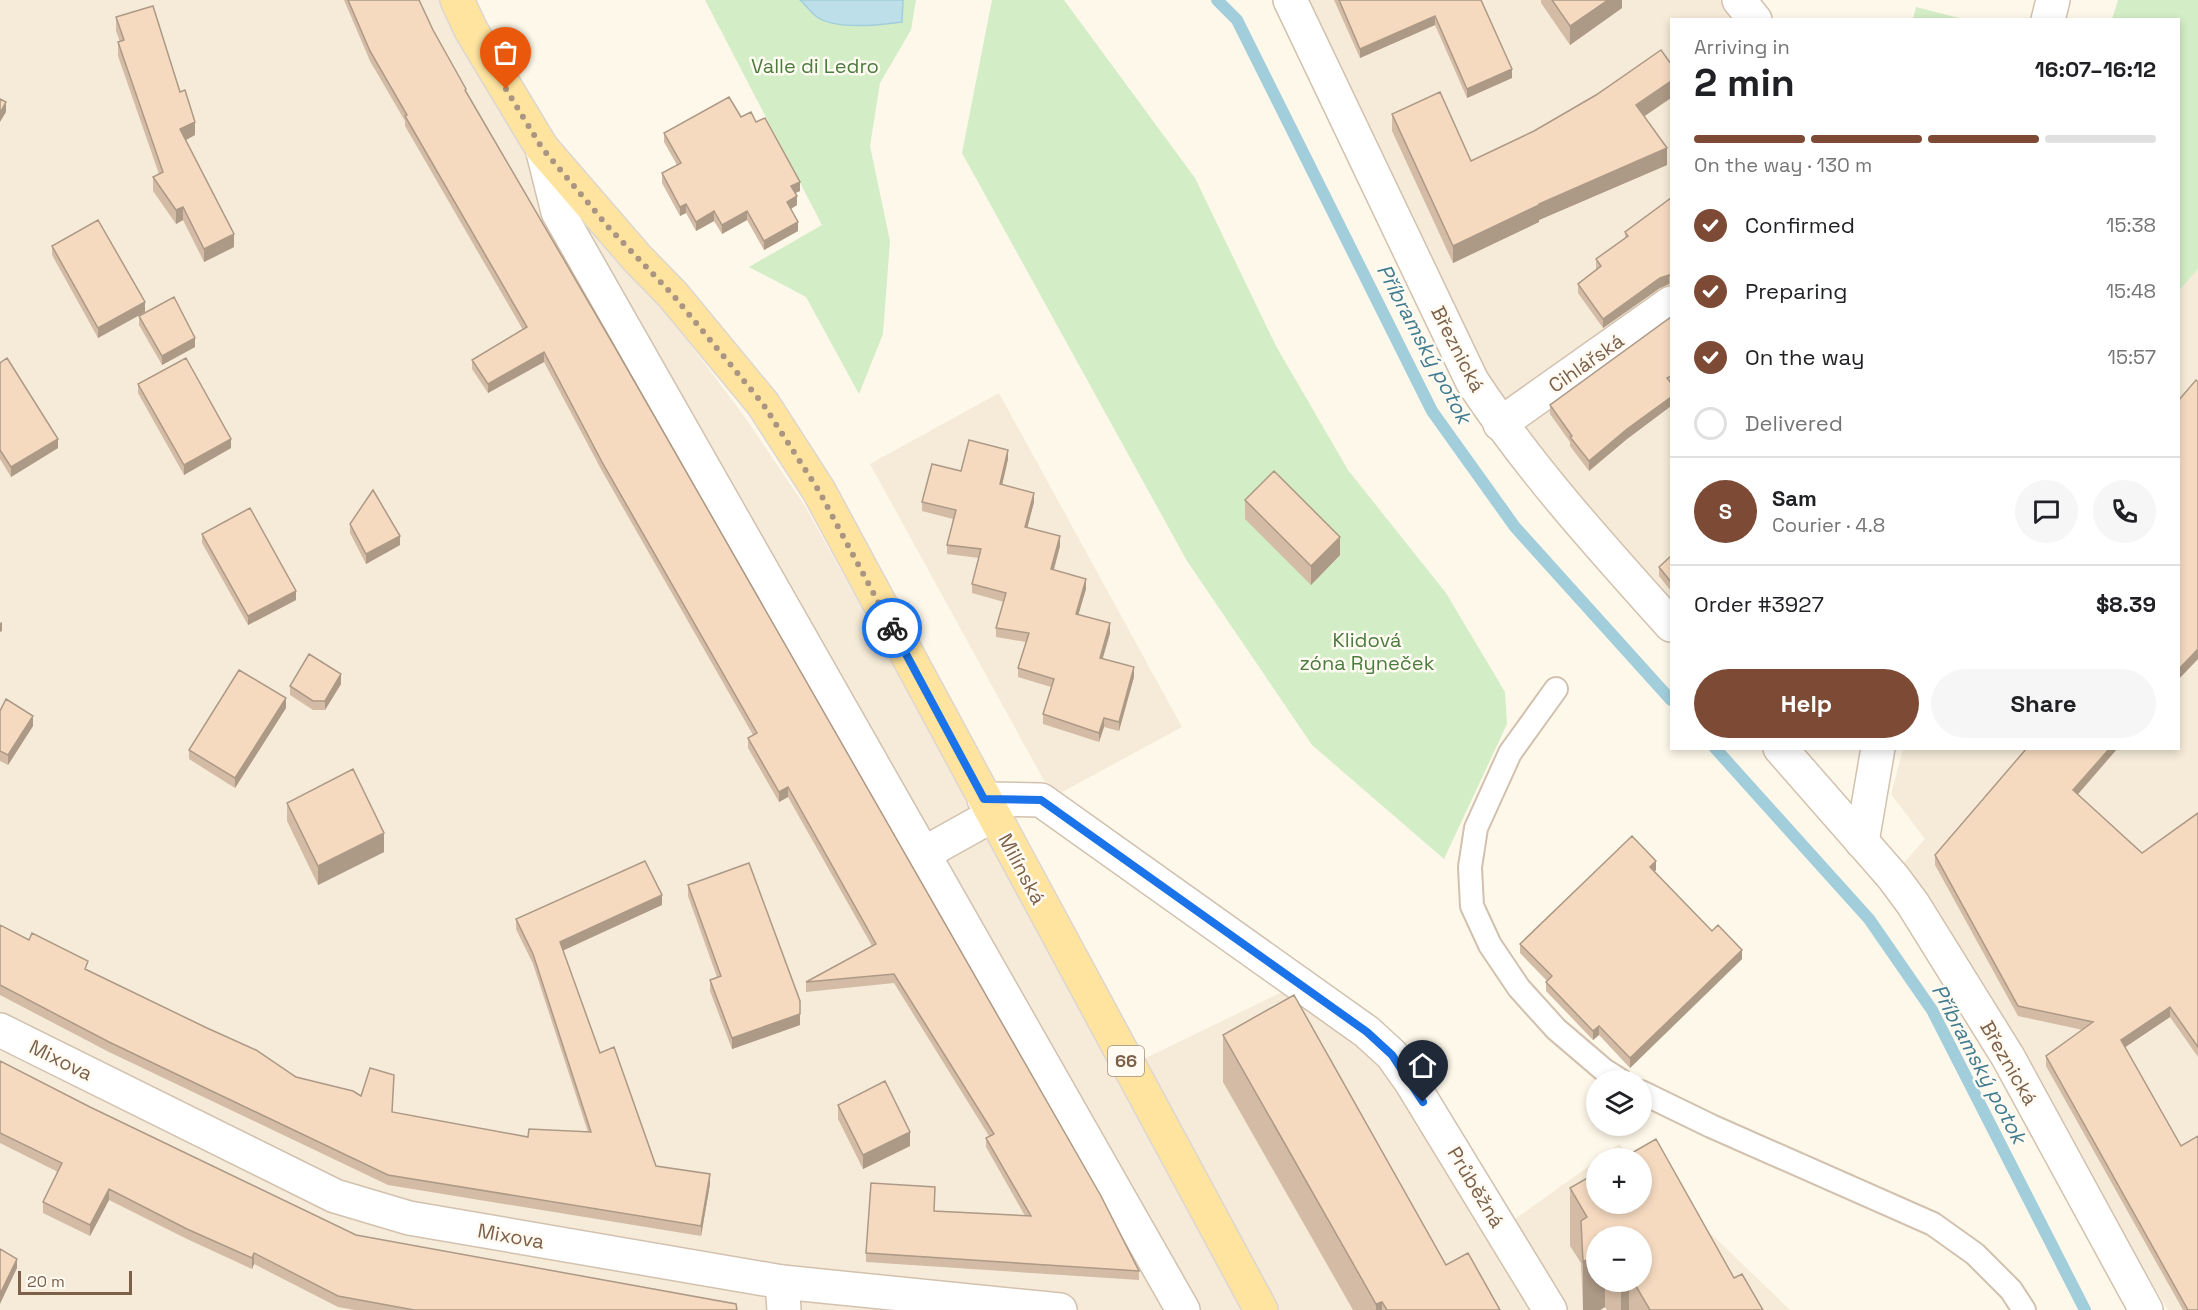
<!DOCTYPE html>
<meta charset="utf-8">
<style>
:root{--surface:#fff;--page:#f6f6f6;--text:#202124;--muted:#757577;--line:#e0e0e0;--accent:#7d4a35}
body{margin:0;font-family:"Space Grotesk",sans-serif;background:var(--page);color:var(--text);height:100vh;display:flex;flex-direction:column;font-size:22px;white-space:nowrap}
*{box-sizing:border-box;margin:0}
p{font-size:20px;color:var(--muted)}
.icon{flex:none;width:33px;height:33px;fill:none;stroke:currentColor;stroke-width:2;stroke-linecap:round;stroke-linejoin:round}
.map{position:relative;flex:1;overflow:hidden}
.drawer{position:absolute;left:1670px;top:18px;width:510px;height:732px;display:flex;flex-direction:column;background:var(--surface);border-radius:0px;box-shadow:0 3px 9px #0003}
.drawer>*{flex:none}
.controls{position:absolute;left:1586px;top:1070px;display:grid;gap:12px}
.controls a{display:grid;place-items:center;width:66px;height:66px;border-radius:50%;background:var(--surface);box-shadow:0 3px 9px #0003;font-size:30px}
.scale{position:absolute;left:18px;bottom:15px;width:114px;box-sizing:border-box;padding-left:6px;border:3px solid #7c604a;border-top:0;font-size:16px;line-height:21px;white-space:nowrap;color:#7c604a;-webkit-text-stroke:4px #fffbf2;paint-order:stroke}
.pin{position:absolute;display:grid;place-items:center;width:51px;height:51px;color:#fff;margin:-62px -26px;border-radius:50% 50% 50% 0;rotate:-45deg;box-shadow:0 0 6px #0007}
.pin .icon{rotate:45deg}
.courier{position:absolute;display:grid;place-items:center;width:60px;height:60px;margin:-30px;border:4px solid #1a73e8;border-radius:50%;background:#fff;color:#222;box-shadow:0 2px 8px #0007}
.overview em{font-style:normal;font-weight:600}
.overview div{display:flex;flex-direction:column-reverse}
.overview{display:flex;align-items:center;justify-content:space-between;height:102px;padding:0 24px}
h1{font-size:39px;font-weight:600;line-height:45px}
.bar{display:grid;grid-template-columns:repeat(4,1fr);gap:9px 6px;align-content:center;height:72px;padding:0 24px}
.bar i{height:8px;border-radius:4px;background:var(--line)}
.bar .on{background:var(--accent)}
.bar p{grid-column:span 4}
.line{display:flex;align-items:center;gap:15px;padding:0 24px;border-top:2px solid var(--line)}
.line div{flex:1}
.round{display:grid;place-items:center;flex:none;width:63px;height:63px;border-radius:32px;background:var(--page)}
ol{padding:0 24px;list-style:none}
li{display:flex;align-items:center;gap:18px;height:66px}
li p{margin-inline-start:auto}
li .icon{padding:6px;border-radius:50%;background:var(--accent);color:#fff;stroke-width:4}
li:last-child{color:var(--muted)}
li i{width:33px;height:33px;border:3px solid var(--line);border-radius:50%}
.button{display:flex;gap:12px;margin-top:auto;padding:12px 24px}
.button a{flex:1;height:69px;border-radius:36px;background:var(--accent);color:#fff;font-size:24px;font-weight:600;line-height:69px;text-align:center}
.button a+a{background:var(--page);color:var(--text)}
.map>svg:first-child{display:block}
.residential{fill:#f6ebd8;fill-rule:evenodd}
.green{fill:#d3edc6}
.water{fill:#bcdfea;stroke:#a2cedc;stroke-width:1.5}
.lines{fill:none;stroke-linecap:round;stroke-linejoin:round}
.stream{stroke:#a2cedc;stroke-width:12}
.service-casing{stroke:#d2c1ae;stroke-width:26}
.minor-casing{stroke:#d2c1ae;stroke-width:36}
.tertiary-casing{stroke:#d2c1ae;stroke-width:36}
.primary-casing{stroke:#ddd6d0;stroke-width:36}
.service{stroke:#fff;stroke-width:22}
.minor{stroke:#fff;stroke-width:33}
.tertiary{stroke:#fff;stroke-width:33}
.primary{stroke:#ffe4a0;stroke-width:33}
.wall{fill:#d3bba5;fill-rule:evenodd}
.shaded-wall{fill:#ac9986}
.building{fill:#f5dac0;stroke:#ac9986;stroke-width:1.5}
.done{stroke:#aa9582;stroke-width:6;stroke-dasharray:0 10.8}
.route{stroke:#1a73e8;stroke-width:8}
.labels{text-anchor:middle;stroke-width:5;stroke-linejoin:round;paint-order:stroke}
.shield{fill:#fffbf2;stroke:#a38e7c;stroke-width:1.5}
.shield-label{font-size:18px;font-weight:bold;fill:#7c604a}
.park-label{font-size:20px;fill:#4b7c3e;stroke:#fffbf2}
.street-label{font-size:20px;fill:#7c604a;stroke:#fffbf2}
.water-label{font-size:21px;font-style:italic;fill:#427c90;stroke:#fffbf2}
</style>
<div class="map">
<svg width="2198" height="1310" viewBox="0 0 2198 1310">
<rect width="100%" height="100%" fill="#fef8ea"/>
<!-- residential -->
<path class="residential" d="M0 0H451L542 148 742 413 805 506 1251 1310H0Z
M1288 0H1754L1770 19 1671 20V633L1542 492Z
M2198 269V1310H2168L1922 896 1901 866 1925 839 1891 794 1903 749 2178 748V292Z
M999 393 1182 727 1053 797 870 464Z
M1284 991 1389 1061 1493 1235 1596 1161V1203H1641V1166L1790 1310H1255L1121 1070ZM1596 1236H1641V1281H1596Z
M1619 1144 1633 1158H1600Z"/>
<!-- green -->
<path class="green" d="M705 0H916L911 30 880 83 870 146 890 241 883 334 859 394 806 297 749 267 822 225Z
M992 0H1064L1195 178 1276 346 1348 470 1446 593 1505 692 1507 724 1444 859 1312 745 1187 561 962 153Z
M2118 0H2198V269L2178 292V20L2112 19Z
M1916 7 1963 19H1913Z"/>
<!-- water -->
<path class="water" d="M800 0H903L902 22C881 25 836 30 817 17 811 13 806 5 800 0Z"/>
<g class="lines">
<!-- stream -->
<path class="stream" d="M1217 0 1237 20 1432 411 1515 527 1671 700
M1715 748 1869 919 1932 1010 2085 1310"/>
<defs>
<path id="service" d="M1556 689 1510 753 1476 828 1470 867 1472 906 1490 945 1519 988 1556 1029 1604 1070 1620 1080
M1641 1092 1711 1126 1933 1224 1975 1254 2011 1290 2024 1310"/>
<path id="minor" d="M1739 0 1755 20
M2048 20 2053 0
M542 148 558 212 1183 1310
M1500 424 1671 303
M984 799 1041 800 1367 1032 1392 1055 1411 1082 1550 1310
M1862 842 1878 748
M923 854 993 815
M782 1282 784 1310"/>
<path id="tertiary" d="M1290 0 1472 381C1530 469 1601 547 1671 625
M1780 748 1893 877 1913 904 2008 1057 2146 1310
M0 1030 335 1196 409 1218 782 1282 1060 1310"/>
<path id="primary" d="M457 0 471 30 542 148 637 258 673 295 763 404 819 491 1261 1310"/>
</defs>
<!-- service casing -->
<use href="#service" class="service-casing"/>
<!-- minor casing -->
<use href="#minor" class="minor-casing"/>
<!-- tertiary casing -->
<use href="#tertiary" class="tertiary-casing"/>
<!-- primary casing -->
<use href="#primary" class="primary-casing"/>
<!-- service -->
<use href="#service" class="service"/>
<!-- minor -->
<use href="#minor" class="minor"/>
<!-- tertiary -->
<use href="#tertiary" class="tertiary"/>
<!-- primary -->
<use href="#primary" class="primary"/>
</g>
<!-- wall -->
<path class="wall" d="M344 0H419L433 30 466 92 1139 1271V1280L866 1262V1253L935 1197 934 1211 1025 1216 986 1147V1138L989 1136 894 983 806 992V982L872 946 788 797 779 802 748 748V738L753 735 602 471 544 362 488 393 472 369V360L523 330 405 126V121L370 61Z
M1334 0H1481L1512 78 1467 98 1435 25 1360 58Z
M1541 0H1622V8L1570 45 1541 3Z
M116 17 180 92 195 135 186 140 234 247 204 262 183 220 176 224 153 191V177L159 174 118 56V42H120L116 31Z
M1392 114 1471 161 1644 117 1667 165 1539 220V222L1453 263 1392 131Z
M741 117 756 122 800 191 795 193 797 205 791 209 798 231 764 250 747 220 722 234 714 221 696 231 686 213 680 216 662 183V173L677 165 664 142V133Z
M1671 198V285L1669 284 1660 288 1603 328 1578 293V284L1596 269V259L1625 238V232Z
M52 246 145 312 98 338 52 255Z
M139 316 195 347 162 365 139 325Z
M1671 317V406L1627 439 1589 471 1570 446V442L1550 414V405Z
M0 363 58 448 11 477 0 459Z
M138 384 231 448 184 475 138 393Z
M1008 459 1002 485 1034 502 1027 528 1060 546 1054 570 1086 589 1078 614 1110 633 1103 658 1134 677 1119 731 1104 727 1099 742 1043 724V714L1051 687 1018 677V668L1026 642 996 637V628L1004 602 972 593V584L979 558 947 554V545L953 519 922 511V502L961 471Z
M1245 500 1340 555 1311 585 1245 519Z
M350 524 400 545 366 564 350 533Z
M202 534 296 600 248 625 202 543Z
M1671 556V591L1659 576V567Z
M341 684 325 710H313L290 695V686Z
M286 708 235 788 189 759V750Z
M0 711 33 726 8 765 0 761Z
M2078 795 2142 853 2198 813V1057L2170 1017 2125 1047 2198 1310H2183L2046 1066V1056L2083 1030 2018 1016 1935 865V855Z
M287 803 384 852 318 885 287 821Z
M1656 870 1654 872 1712 931 1742 959 1630 1068 1599 1035 1593 1040 1546 991V982L1547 981 1520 953V944Z
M688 885 800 1025 732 1049 710 991V980L717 977 688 896Z
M662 905 563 950 600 1053 656 1166 710 1184 701 1236 388 1185 109 1052 0 995V925L296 1077 361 1096 394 1085 392 1113 528 1137 588 1132 533 964 516 929V919Z
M1223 1035 1446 1265 1500 1310H1353L1223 1082Z
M0 1061 90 1107 356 1235 737 1310H355L338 1307 254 1264 252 1269 187 1239 109 1200 90 1236 43 1213V1202L58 1172 0 1143Z
M838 1105 910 1146 863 1169 838 1119Z
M1570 1188 1734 1278 1763 1310H1607L1605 1307 1600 1310H1583L1581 1263 1570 1246ZM1596 1236 1641 1281H1596Z"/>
<!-- shaded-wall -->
<path class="shaded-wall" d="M1608 0H1622V8L1570 45V26Z
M1435 16V25L1360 58V49Z
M1512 69V78L1467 98V89Z
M1671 81V98L1636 122V105Z
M6 102V112L0 122V113Z
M195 122V135L180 143V129Z
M1667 148V165L1539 220V222L1453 263V246L1539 204Z
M800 182V191L791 195V186Z
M797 196V205L787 211V202Z
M686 204V213L680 216V207Z
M183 207V220L176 224V210Z
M714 211V221L696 231V222Z
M747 211V220L722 234V225Z
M798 222V231L764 250V241Z
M234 234V247L204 262V249Z
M1669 275V284L1660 288 1603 328V319L1660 278Z
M145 302V312L98 338V328Z
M195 338V347L162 365V356Z
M544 352V362L488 393V384Z
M1671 397V406L1627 439 1589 471V461L1627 429Z
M58 439V448L11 477V467Z
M231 439V448L184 475V465Z
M1008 450V459L1000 494V484Z
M1034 493V502L1025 537V527Z
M400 536V545L366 564V554Z
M1060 536V546L1051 579V569Z
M1340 537V555L1311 585V566Z
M1086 579V589L1076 623V614Z
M296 591V600L248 625V616Z
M2 622V631L0 632V623Z
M1110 623V633L1100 667V658Z
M2198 649V659L2178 680V670Z
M1134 667V677L1119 731V722Z
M341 674V684L325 710V701Z
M286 698V708L235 788V778Z
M33 716V726L8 765V755Z
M1104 718V727L1099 742V733Z
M2110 748H2118L2073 800V790Z
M788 787V797L779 802V792Z
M384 833V852L318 885V866Z
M1656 861V870L1650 877V867Z
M662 895V905L560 952V942Z
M1742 950V959L1630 1068V1058Z
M2170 1007V1017L2121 1050V1040Z
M800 1014V1025L732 1049V1038Z
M1599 1026V1035L1593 1040V1031Z
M910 1132V1146L863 1169V1155Z
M710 1174V1184L701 1236V1226Z
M109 1189V1200L90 1236V1225Z
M254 1253V1264L252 1269V1258Z
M1596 1254V1281H1605V1307L1600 1310H1583V1262Z
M17 1259V1268L0 1304V1294Z
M1621 1281H1629V1310H1621Z
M1382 1302V1310H1376V1304Z"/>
<!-- building -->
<path class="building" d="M348 0H419L433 30 466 89 465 90 613 344 1101 1196 1139 1271 866 1253 871 1183 935 1187 934 1211 1031 1216 986 1138 994 1134 894 974 806 982 876 944 788 787 779 792 748 738 757 733 602 462 544 352 488 384 472 360 527 327 405 116 407 115 370 51Z
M1339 0H1481L1512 69 1467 89 1435 16 1360 49Z
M1552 0H1608L1570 26Z
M153 6 180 92 185 90 195 122 180 129 234 234 204 249 183 207 176 210 153 177 163 172 118 42 124 40 116 17Z
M1661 50 1671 64V81L1636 105 1667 148 1539 204V205L1453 246 1392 114 1440 92 1471 161 1534 131 1596 95Z
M729 97 741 117 751 112 756 122 765 118 800 182 791 186 797 196 787 202 798 222 764 241 747 211 722 225 714 211 696 222 686 204 680 207 662 173 681 163 664 133Z
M0 99 6 102 0 113Z
M1671 198V275H1669L1660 278 1603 319 1578 284 1601 266 1596 259 1628 236 1625 232Z
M98 220 145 302 98 328 52 246Z
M174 297 195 338 162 356 139 316Z
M1671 317V376L1667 378 1671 383V397L1627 429 1589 461 1570 437 1572 436 1550 405Z
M7 358 58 439 11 467 0 450V363Z
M186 358 231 439 184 465 138 384Z
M2196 380 2198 382V649L2178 670V401Z
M969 440 1008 450 1000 484 1034 493 1025 527 1060 536 1051 569 1086 579 1076 614 1110 623 1100 658 1134 667 1119 722 1104 718 1099 733 1043 714 1054 679 1018 668 1029 633 996 628 1006 593 972 584 981 549 947 545 956 510 922 502 932 464 961 471Z
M1274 471 1340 537 1311 566 1245 500Z
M373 490 400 536 366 554 350 524Z
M250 508 296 591 248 616 202 534Z
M1671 556V582L1659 567Z
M309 654 341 674 325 701H313L290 686Z
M239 670 286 698 235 778 189 750Z
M6 699 33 716 8 755 0 751V711Z
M2027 748H2110L2073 790 2142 853 2198 813V1047L2170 1007 2121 1040 2181 1146 2198 1136V1310H2188L2046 1056 2093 1022 2018 1006 1935 855Z
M353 769 384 833 318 866 287 803Z
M1632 836 1656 861 1650 867 1712 931 1718 925 1742 950 1630 1058 1599 1026 1593 1031 1546 982 1552 976 1520 944Z
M645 861 662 895 560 942 600 1053 614 1047 656 1166 710 1174 701 1226 388 1175 109 1042 0 985V925L29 940 32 933 88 961 85 969 207 1028 256 1050 296 1077 353 1091 361 1096 370 1068 394 1075 392 1112 528 1137 529 1129 591 1132 533 954 516 919Z
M749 863 800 1001V1014L732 1038 710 980 721 976 688 885Z
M1294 995 1446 1265 1468 1253 1500 1310H1387L1382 1302 1376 1304 1223 1035Z
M0 1061 90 1107 356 1235 736 1304 737 1310H414L338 1296 254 1253 252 1258 187 1229 109 1189 90 1225 43 1202 62 1163 0 1133Z
M885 1081 910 1132 863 1155 838 1105Z
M1656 1139 1734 1278 1742 1274 1763 1310H1650L1633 1281H1641V1236H1596V1254L1583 1262 1581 1221 1587 1217 1570 1188 1596 1173V1203H1641V1158H1623Z
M0 1249 17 1259 0 1294Z"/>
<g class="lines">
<!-- done -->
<path class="done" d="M506 89 542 148 610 229 673 295 763 404 819 491 892 628"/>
<!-- route -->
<path class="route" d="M892 628 984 799 1041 800 1367 1032 1392 1055 1423 1102"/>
</g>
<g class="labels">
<!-- shield labels -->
<rect class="shield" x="1108" y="1046" width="36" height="30" rx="4.5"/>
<g class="shield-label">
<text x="1126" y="1067">66</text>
</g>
<!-- park labels -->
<g class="park-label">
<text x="815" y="73">Valle di Ledro</text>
<text x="1367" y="647">Klidová<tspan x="1367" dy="23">zóna Ryneček</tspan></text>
</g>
<!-- street labels -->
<g class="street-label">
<text transform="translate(1458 349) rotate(63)" y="7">Březnická</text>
<text transform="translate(1586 363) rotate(-35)" y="7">Cihlářská</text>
<text transform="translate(1022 869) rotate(62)" y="7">Milínská</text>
<text transform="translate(61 1060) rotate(26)" y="7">Mixova</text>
<text transform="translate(2009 1063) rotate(60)" y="7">Březnická</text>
<text transform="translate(1476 1187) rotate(59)" y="7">Průběžná</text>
<text transform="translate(511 1236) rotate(10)" y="7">Mixova</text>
</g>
<!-- water labels -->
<g class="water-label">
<text transform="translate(1424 344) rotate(62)" y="7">Příbramský potok</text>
<text transform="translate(1979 1064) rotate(62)" y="7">Příbramský potok</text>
</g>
</g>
</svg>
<div class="controls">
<a><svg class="icon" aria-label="layers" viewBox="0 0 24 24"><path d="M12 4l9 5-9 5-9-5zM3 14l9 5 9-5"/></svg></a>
<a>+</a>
<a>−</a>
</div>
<div class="scale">20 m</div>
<div class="pin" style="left:506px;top:89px;background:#ea580c"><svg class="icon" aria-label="bag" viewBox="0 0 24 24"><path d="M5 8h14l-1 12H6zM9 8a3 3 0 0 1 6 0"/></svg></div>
<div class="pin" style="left:1423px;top:1102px;background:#1f2937"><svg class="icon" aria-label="home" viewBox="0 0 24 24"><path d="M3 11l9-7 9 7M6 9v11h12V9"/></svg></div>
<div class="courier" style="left:892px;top:628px"><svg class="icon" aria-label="bike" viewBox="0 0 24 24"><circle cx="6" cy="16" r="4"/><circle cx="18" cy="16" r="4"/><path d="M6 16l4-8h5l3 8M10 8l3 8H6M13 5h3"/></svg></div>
<section class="drawer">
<div class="overview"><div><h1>2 min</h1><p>Arriving in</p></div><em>16:07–16:12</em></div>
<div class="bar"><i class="on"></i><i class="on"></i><i class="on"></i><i></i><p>On the way · 130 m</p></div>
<ol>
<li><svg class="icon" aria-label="check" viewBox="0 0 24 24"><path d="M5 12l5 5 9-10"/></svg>Confirmed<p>15:38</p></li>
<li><svg class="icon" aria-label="check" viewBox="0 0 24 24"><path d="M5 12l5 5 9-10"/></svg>Preparing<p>15:48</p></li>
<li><svg class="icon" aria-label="check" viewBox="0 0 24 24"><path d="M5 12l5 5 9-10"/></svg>On the way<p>15:57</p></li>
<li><i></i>Delivered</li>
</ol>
<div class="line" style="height:108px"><b class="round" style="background:var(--accent);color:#fff">S</b><div><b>Sam</b><p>Courier · 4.8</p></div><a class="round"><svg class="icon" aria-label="chat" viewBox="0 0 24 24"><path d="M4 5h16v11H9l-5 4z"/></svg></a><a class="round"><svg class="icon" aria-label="phone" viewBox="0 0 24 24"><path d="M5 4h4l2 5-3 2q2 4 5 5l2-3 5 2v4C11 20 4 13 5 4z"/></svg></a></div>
<div class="line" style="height:78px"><div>Order #3927</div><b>$8.39</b></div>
<div class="button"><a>Help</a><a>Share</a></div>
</section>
</div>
